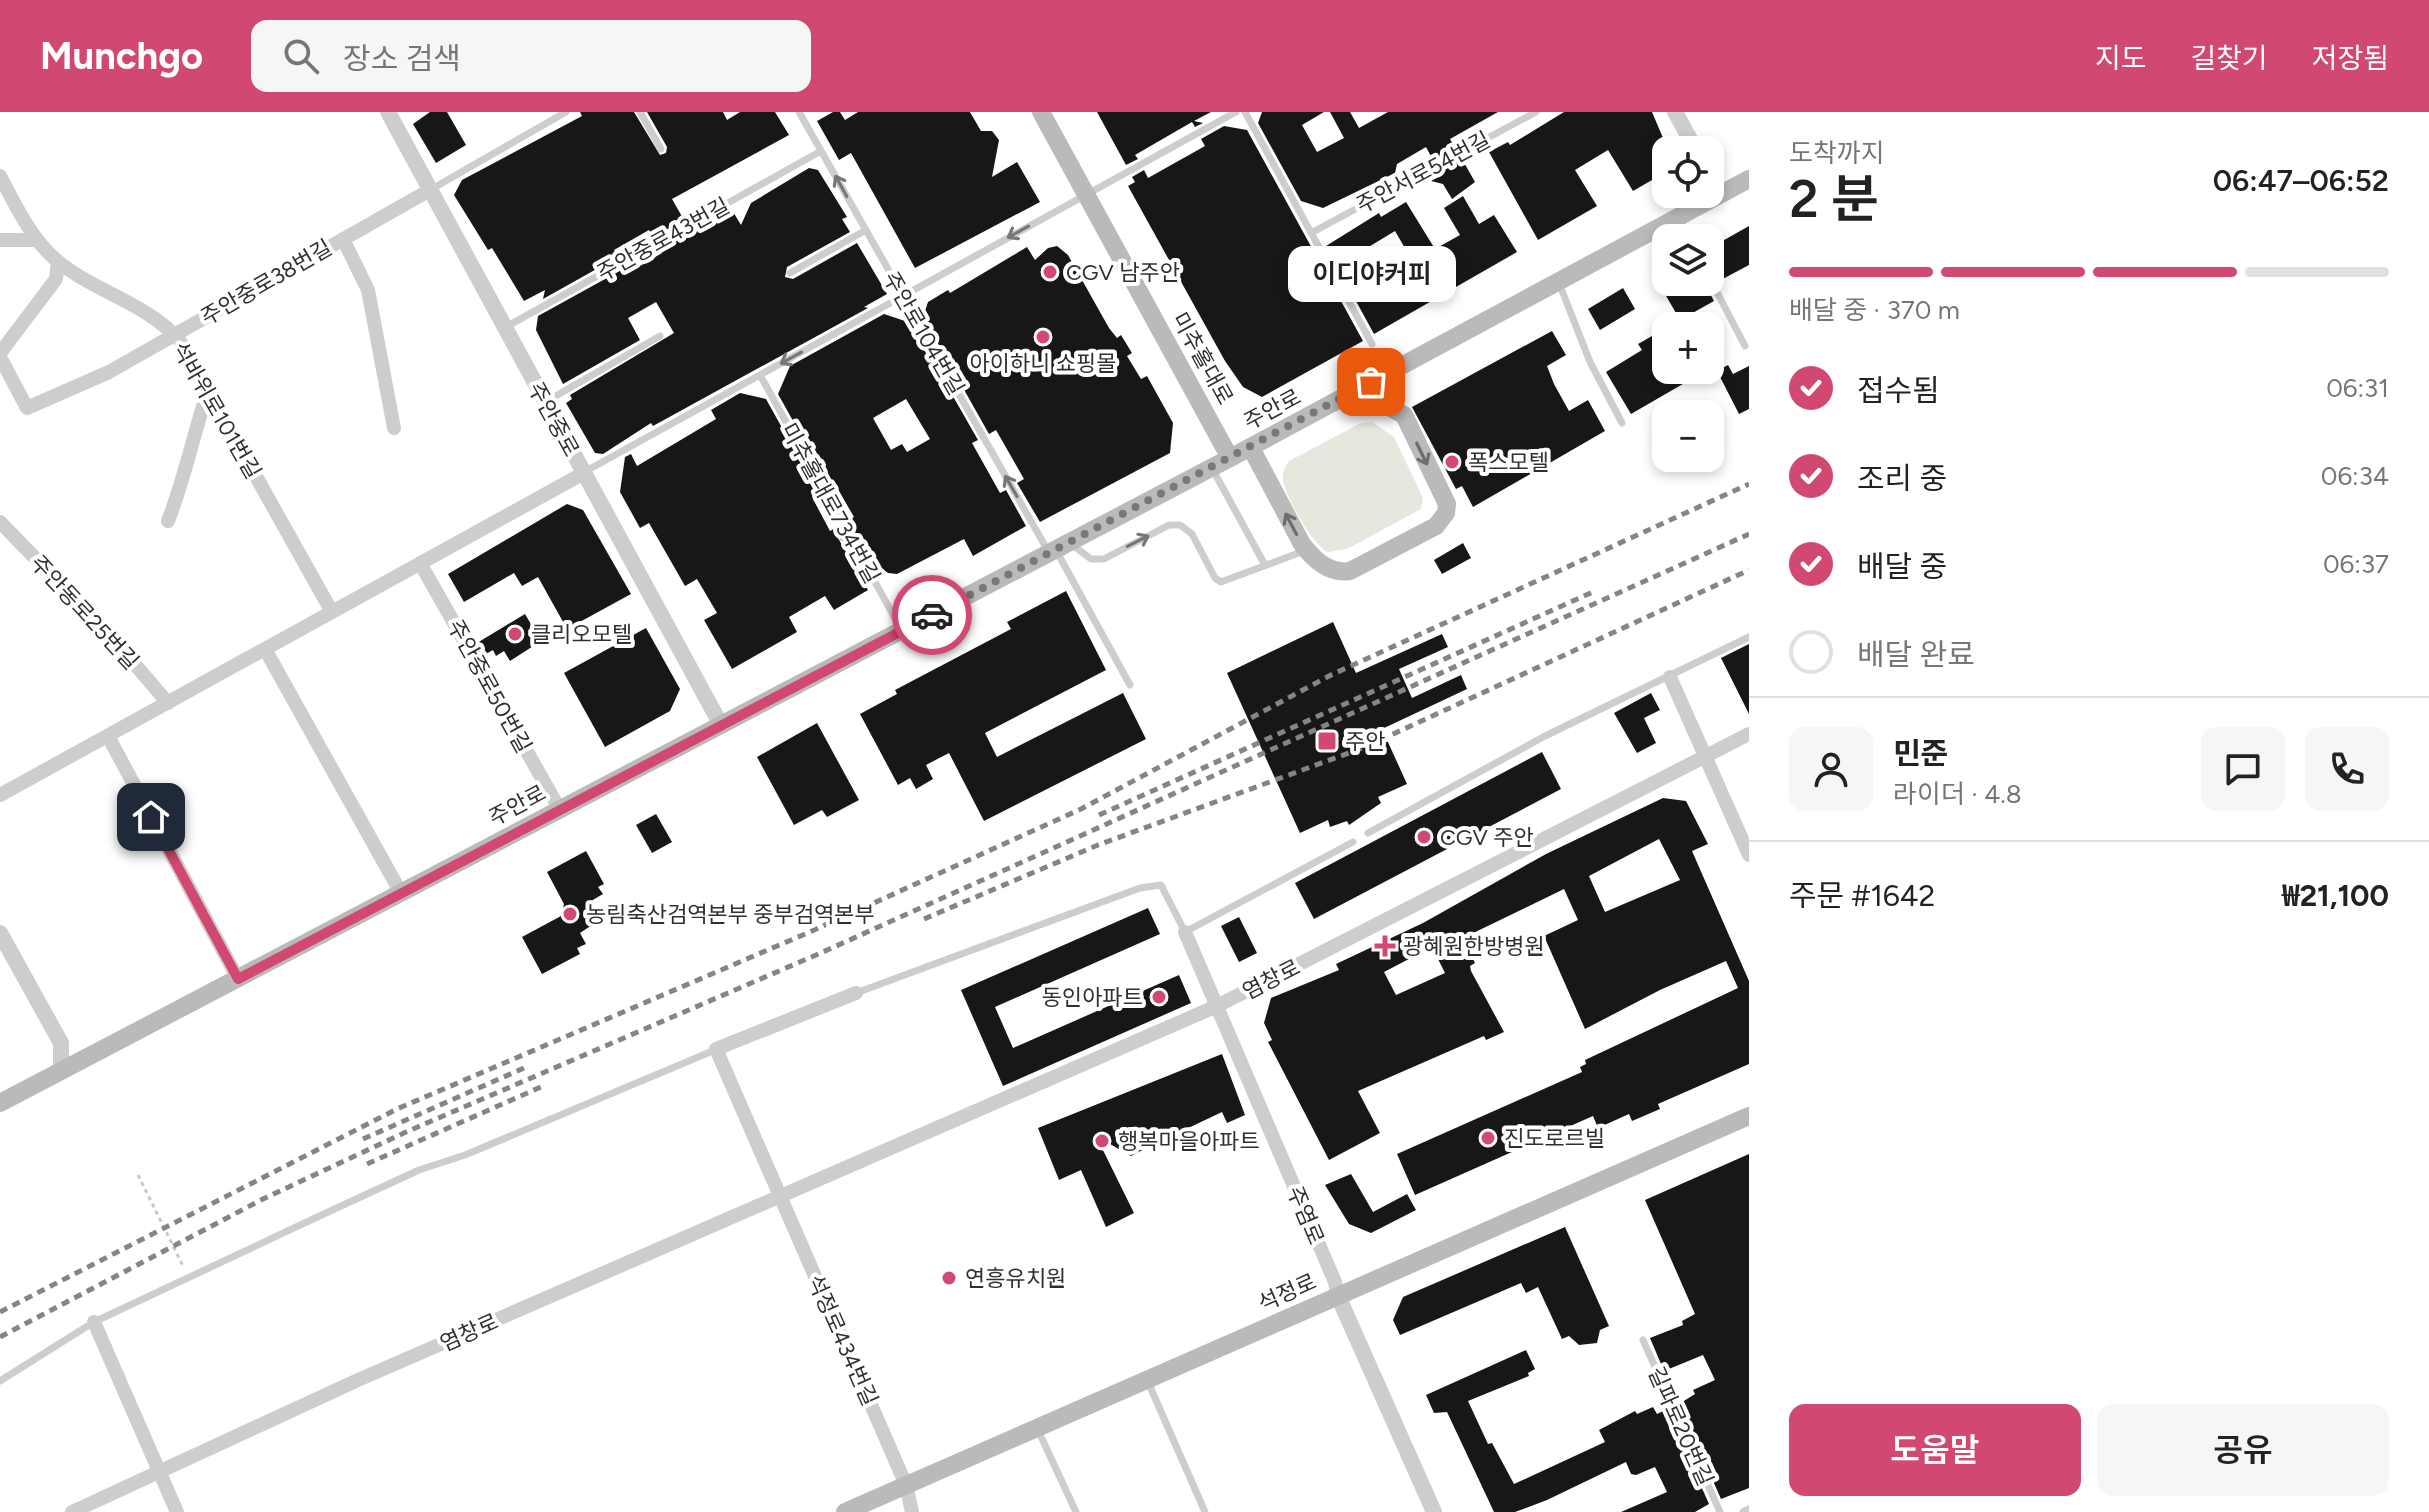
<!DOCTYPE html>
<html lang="ko">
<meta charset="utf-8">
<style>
:root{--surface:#fff;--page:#f6f6f6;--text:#222;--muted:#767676;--line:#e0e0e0;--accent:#d14870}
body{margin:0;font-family:Figtree,"Noto Sans KR",sans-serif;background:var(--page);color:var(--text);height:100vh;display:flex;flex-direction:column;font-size:30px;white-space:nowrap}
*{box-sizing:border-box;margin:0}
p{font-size:26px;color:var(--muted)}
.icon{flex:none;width:44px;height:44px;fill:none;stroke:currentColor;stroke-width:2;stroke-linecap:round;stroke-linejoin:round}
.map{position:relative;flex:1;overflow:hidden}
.sheet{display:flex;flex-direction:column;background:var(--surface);width:680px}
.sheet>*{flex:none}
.fabs{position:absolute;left:1652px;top:24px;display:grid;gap:16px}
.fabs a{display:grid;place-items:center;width:72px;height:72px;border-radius:16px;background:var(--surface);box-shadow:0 4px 12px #0003;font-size:40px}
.pin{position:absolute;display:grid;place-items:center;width:68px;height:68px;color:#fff;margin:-34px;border-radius:16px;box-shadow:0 4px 12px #0006}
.courier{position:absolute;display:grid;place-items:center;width:80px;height:80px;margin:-40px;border:6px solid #d14870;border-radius:50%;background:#fff;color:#222;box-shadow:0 2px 10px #0007}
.bubble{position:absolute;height:56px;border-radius:16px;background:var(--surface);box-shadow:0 4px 12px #0003;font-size:26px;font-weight:600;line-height:56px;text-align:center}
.overview em{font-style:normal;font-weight:600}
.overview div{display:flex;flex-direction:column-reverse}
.overview{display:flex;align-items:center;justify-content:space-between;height:136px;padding:0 40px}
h1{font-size:52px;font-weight:600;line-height:60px}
.bar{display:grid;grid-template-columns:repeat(4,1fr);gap:12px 8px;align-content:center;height:96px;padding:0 40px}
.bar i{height:10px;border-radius:6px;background:var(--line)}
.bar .on{background:var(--accent)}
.bar p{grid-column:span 4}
.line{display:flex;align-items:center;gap:20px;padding:0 40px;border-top:2px solid var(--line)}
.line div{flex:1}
.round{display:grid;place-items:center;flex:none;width:84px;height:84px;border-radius:16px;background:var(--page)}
ol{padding:0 40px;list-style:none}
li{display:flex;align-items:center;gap:24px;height:88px}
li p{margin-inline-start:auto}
li .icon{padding:8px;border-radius:50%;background:var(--accent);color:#fff;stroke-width:4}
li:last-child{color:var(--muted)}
li i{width:44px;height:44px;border:4px solid var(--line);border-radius:50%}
.cta{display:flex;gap:16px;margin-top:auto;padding:16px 40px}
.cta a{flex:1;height:92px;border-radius:16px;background:var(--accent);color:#fff;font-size:32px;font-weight:600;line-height:92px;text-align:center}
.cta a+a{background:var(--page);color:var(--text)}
header{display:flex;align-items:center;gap:48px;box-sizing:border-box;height:112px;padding:0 40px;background:var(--accent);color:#fff}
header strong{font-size:38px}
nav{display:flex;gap:44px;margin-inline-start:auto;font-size:28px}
.search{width:560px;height:72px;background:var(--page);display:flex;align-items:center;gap:20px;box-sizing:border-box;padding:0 28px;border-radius:16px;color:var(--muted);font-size:30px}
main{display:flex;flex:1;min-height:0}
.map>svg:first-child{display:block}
.green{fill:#e5e8dd}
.building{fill:#171717;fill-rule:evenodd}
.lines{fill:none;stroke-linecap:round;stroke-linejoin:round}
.path{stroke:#c7c7c7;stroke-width:3;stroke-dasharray:4 4;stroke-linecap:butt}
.service{stroke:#cdcdcd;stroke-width:7}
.minor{stroke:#cdcdcd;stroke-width:14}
.tertiary{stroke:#cdcdcd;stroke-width:16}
.secondary{stroke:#bababa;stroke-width:18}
.rail{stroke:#858585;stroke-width:5;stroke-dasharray:8 6;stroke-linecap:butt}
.oneway{stroke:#777}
.oneway2{stroke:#6e6e6e}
.done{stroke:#787878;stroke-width:8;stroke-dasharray:0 14.4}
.route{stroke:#d14870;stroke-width:10}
.poi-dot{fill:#d14870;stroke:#fff;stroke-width:3}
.labels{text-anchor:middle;stroke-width:8;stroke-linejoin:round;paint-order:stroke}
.street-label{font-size:22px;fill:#303030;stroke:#fff}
.poi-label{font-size:22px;fill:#303030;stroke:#fff;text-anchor:start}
</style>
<header>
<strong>Munchgo</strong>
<div class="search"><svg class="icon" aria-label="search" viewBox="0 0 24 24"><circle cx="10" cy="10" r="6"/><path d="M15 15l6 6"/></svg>장소 검색</div>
<nav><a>지도</a><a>길찾기</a><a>저장됨</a></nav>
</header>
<main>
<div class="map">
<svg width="1749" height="1400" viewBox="0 0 1749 1400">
<rect width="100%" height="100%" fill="#fff"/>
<!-- green -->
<path class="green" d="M1372 310 1394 325 1423 386 1421 397 1347 437 1328 440C1314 435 1285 384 1283 368 1282 362 1285 354 1289 349L1361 311Z"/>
<!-- building -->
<path class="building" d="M430 0H447L466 33 436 51 413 12Z
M580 0H634L660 43 666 41 667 35 647 0H723L727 8 740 0H775L789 23 672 87 684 108 653 125 649 118 614 138 618 145 543 187 545 178 524 189 492 136 488 138 454 83 462 68 582 4Z
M833 0H840L845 8 858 0H970L981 19H992L999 28 992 65 1017 50 1040 90 915 156 851 41 839 48 817 9Z
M1097 0H1211L1194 9 1203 11 1195 15 1192 10 1135 43 1138 47 1126 53Z
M1262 0H1324L1302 13 1317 40 1344 26 1330 0H1350L1359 16 1388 0H1498L1450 27 1455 36 1433 48 1426 35 1397 52 1395 61 1323 96 1301 89 1258 11Z
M1564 0H1652L1666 33V60L1633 79 1608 38 1575 58 1597 94 1538 128 1489 40 1508 30 1510 33Z
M1224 14 1247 18 1363 229 1262 285 1243 275 1225 249 1128 74 1135 70 1132 65 1144 58 1148 66 1205 34 1201 27Z
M1462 47 1475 70 1452 87 1443 72 1431 69 1442 63 1440 59Z
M809 56 818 58 847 105 842 107 850 120 787 155 785 165 793 167 857 131 887 182 864 195 868 196 653 314 651 311 603 342 595 341 566 291 572 287 570 283 674 221 656 190 628 206 640 228 563 272 536 218 538 204 625 156 628 161 662 141 660 137 732 98 741 113 751 91Z
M1463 84 1479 112 1494 103 1517 140 1374 222 1326 134 1379 101 1381 105 1406 90 1435 137 1460 123 1444 96ZM1395 119 1413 150 1374 172 1357 142Z
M1749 114V153L1719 169 1710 161V136Z
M1057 134 1068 143 1109 216 1117 226 1121 223 1132 241 1127 244 1141 267 1147 264 1173 311 1170 341 1040 410 1017 371 1024 367 996 318 989 322 923 205 928 190 948 178 950 181 1027 135 1035 148 1048 136Z
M1658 170H1704L1714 189 1680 208Z
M1623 176 1635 197 1600 218 1588 197Z
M884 202 911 211 978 328 972 331 1000 381 1006 378 1026 414 973 444 964 427 897 462 888 461 870 448 848 408 854 405 836 374 831 377 778 282 790 254ZM906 287 930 327 907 340 902 332 891 338 873 306Z
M1666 216V258H1707L1631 302 1606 260 1642 238 1638 232Z
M1552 219 1566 243 1547 254 1554 272 1569 299 1588 288 1605 319 1473 395 1462 374 1456 377 1412 295Z
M1728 253 1733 262 1749 254V297L1739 302 1717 259Z
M740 281 766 287 820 384 813 387 830 419 837 415 846 431 838 426 868 478 834 498 825 484 789 505 797 520 732 557 704 508 717 501 697 467 685 474 649 411 640 416 620 380 625 345 631 342 637 354 716 307 711 298Z
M567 392 583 398 631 482 567 517 538 465 522 474 514 461 464 490 448 462Z
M1463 431 1471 446 1442 462 1434 448Z
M1066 479 1106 558 985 621 997 645 1123 581 1146 627 984 709 949 641 926 653 933 667 916 677 910 666 898 673 860 602 897 582 895 578 1011 517 1007 510Z
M525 502 541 529 510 549 504 539 496 544 493 538 484 543 477 531Z
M1333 510 1356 561 1442 522 1448 535 1399 557 1412 586 1461 563 1467 577 1382 617 1407 672 1378 685 1381 691 1349 713 1347 709 1330 715 1328 708 1300 721 1227 561Z
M646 516 680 577 670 599 605 635 564 561Z
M1749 532V602L1721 546Z
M1651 581 1660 598 1644 606 1656 631 1637 641 1614 601Z
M817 611 859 688 827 705 822 698 794 713 757 645Z
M1542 640 1561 677 1314 807 1295 771Z
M1663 686 1686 689 1708 732 1692 739 1749 869V952L1658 992 1660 997 1632 1009 1629 1002 1598 1016 1593 1004 1415 1083 1397 1042 1582 960 1580 955 1586 952 1585 948 1738 876 1726 849 1660 878 1585 917 1544 824 1578 808 1564 777 1463 826 1475 851 1470 854 1471 859 1504 920 1486 928 1484 924 1358 979 1380 1021 1329 1048 1268 930 1272 928 1264 911 1271 886 1339 858 1336 852 1423 811 1546 742ZM1659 727 1680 768 1605 800 1589 764ZM1432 835 1445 861 1396 883 1384 860Z
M656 702 672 730 652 741 636 713Z
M586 739 604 772 598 775 603 782 586 792 595 811 580 821 586 832 577 836 580 842 542 862 522 825 561 804 564 792 547 760Z
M1148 796 1160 822 995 895 1013 936 1179 863 1191 891 1003 974 961 878Z
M1239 805 1257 841 1239 850 1221 814Z
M1222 942 1245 1003 1227 1011 1222 1000 1161 1029 1151 1040 1148 1035 1131 1044 1096 1024 1134 1101 1106 1115 1081 1058 1059 1068 1038 1016Z
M1749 1042V1376L1721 1387 1679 1292 1695 1282 1693 1278 1715 1268 1703 1243 1664 1259 1650 1226 1683 1213 1682 1209 1695 1202 1645 1088Z
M1351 1062 1373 1100 1407 1082 1416 1098 1371 1121 1349 1112 1325 1073Z
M1565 1115 1609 1214 1600 1218 1597 1231 1579 1233 1569 1224 1562 1227 1538 1175 1526 1181 1521 1171 1400 1223 1393 1208 1403 1185Z
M1526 1238 1535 1257 1528 1261 1529 1264 1468 1289 1488 1332 1492 1331 1514 1372 1605 1330 1599 1318 1635 1299 1637 1302 1653 1295 1657 1302 1667 1297 1709 1392 1695 1400H1621L1667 1380 1655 1355 1636 1363 1631 1362 1626 1350 1547 1388 1515 1400H1494L1447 1300 1434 1301 1426 1283Z"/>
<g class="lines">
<!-- path -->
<path class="path" d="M138 1063 184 1156"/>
<!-- service -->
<path class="service" d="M640 0 661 37
M799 0 1048 439
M1245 0 1372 232
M430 78 566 0
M1679 107 1689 126
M1311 121 1536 0
M790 161 866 118
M1710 167 1745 234
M1559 171 1590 250 1622 311
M506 215 821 39
M760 263 901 517
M547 289 660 224
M1213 358 1265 453
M586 359 1236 0
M1071 432 1091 447H1104L1169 413H1180L1192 422 1215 466 1221 470 1304 439
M1057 440 1130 573
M1368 721 1545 624 1749 525
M856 881 1140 776 1161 773 1185 820 1353 730
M1643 1228 1720 1400
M0 1269 94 1210 313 1107 419 1058 465 1043 715 938
M1148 1270 1205 1400
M1038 1318 1076 1400
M1743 1400 1749 1397"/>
<!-- minor -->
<path class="minor" d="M0 64C16 94 30 125 55 147 93 180 146 190 180 229L332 500
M343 127 368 178 394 316
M0 128H35
M0 241 56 167 58 150
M0 245 27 296 109 260 430 78
M168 409C185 366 193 323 208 279
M0 410 108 521 168 591
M420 451 560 698
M265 537 401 781
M1670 565 1749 743
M108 624 238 867
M0 683 584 361
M1185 820 1335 1170 1338 1184
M856 881 716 937 906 1373 912 1400
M94 1210 177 1400
M72 1400 358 1268 1217 894 1749 622"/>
<!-- tertiary -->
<path class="tertiary" d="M388 0 721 613
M1675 0 1696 38
M1710 62 1721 82
M0 821 61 931V959
M1338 1184 1434 1400"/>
<!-- secondary -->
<path class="secondary" d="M1041 0 1230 346
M1251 336 1302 432C1314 448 1329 462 1350 459L1436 414 1446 401 1447 392 1404 303 1381 291 1345 285
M0 991 1230 346 1749 67
M845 1400 1749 1004"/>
<!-- rail -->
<path class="rail" d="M1099 703 1595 479
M924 807 1098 733 1365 635 1749 458
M363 1027 524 956
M367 1052 543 974
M0 1200 397 997 812 819 1081 697 1331 563 1749 372
M0 1225 263 1087 406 1020 823 840 1749 422"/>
</g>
<!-- one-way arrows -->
<defs><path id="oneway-shaft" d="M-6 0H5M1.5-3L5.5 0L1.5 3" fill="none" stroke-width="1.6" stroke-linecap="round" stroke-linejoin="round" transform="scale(2)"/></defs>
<g class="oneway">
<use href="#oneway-shaft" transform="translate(841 74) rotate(-119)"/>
<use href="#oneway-shaft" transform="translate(1018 120) rotate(151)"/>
<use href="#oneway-shaft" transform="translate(791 246) rotate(151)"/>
<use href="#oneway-shaft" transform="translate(1011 374) rotate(-120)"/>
<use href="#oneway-shaft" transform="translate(1138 429) rotate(-27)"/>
</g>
<g class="oneway2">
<use href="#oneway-shaft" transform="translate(1422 342) rotate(64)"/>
<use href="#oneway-shaft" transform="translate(1291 412) rotate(-118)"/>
</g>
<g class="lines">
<!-- done -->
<path class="done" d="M932 503 1371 270"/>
<!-- route -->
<path class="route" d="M151 705 238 867 932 503"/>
</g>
<!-- markers -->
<g class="poi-dot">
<circle cx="1050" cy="160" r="8"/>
<circle cx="1043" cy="225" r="8"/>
<circle cx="1452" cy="350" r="8"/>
<circle cx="515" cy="522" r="8"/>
<rect x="1317" y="619" width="20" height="20" rx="4"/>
<circle cx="1424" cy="725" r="8"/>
<circle cx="570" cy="802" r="8"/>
<path d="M1381 822h8v8h8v8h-8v8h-8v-8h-8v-8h8z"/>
<circle cx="1159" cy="885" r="8"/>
<circle cx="1488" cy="1026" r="8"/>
<circle cx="1102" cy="1029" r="8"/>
<circle cx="949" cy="1166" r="8"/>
</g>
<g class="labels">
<!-- street labels -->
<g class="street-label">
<text transform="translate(1423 60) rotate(-28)" y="8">주안서로54번길</text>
<text transform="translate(663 127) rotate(-29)" y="8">주안중로43번길</text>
<text transform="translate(266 170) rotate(-30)" y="8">주안중로38번길</text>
<text transform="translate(924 221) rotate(60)" y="8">주안로104번길</text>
<text transform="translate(1203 246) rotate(61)" y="8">미추홀대로</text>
<text transform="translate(1272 297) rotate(-28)" y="8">주안로</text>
<text transform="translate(217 298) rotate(60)" y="8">석바위로101번길</text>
<text transform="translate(554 307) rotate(61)" y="8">주안중로</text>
<text transform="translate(831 391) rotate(61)" y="8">미추홀대로734번길</text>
<text transform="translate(85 500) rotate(47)" y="8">주안동로25번길</text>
<text transform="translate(490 574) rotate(61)" y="8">주안중로50번길</text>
<text transform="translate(517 693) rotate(-28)" y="8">주안로</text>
<text transform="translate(1271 867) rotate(-27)" y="8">염창로</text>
<text transform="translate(1306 1103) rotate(67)" y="8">주염로</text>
<text transform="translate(1287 1180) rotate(-24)" y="8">석정로</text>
<text transform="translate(469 1220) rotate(-24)" y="8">염창로</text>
<text transform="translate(843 1228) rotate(66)" y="8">석정로434번길</text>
<text transform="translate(1681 1314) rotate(66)" y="8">길파로20번길</text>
</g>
<!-- poi labels -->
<g class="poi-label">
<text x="1066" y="168">CGV 남주안</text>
<text x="1043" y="259" text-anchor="middle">아이하니 쇼핑몰</text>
<text x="1468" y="358">폭스모텔</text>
<text x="531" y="530">클리오모텔</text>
<text x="1345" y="637">주안</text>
<text x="1440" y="733">CGV 주안</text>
<text x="586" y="810">농림축산검역본부 중부검역본부</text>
<text x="1403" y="842">광혜원한방병원</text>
<text x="1143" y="893" text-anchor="end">동인아파트</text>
<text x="1504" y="1034">진도로르빌</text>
<text x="1118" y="1037">행복마을아파트</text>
<text x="965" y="1174">연흥유치원</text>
</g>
</g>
</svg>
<div class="fabs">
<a><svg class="icon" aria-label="locate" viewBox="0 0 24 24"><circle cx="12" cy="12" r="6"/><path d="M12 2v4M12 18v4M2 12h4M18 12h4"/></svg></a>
<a><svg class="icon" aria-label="layers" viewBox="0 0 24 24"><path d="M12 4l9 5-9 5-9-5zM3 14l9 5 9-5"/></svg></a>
<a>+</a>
<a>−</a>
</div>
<div class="pin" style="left:1371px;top:270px;background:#ea580c"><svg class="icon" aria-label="bag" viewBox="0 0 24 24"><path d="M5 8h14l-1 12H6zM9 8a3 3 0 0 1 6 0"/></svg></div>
<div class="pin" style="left:151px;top:705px;background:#1f2937"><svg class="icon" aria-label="home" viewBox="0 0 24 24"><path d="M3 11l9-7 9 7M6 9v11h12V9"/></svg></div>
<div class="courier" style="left:932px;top:503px"><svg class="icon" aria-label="car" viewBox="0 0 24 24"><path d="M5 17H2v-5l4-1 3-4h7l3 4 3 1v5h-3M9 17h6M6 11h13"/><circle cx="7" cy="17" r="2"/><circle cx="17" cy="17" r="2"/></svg></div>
<div class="bubble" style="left:1288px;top:134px;width:168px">이디야커피</div>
</div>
<section class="sheet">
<div class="overview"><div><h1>2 분</h1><p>도착까지</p></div><em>06:47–06:52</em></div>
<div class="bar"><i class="on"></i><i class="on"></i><i class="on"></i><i></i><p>배달 중 · 370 m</p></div>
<ol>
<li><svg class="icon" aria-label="check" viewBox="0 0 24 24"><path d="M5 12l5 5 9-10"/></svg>접수됨<p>06:31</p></li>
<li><svg class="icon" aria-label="check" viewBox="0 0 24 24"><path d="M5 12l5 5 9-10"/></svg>조리 중<p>06:34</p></li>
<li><svg class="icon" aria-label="check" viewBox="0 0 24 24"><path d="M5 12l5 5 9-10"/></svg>배달 중<p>06:37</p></li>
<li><i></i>배달 완료</li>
</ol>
<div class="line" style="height:144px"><a class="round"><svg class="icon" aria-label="person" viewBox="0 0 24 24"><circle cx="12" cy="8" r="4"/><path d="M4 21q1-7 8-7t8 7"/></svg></a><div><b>민준</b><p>라이더 · 4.8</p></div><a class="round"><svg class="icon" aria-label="chat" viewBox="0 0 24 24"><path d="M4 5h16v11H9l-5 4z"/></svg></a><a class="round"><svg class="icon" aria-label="phone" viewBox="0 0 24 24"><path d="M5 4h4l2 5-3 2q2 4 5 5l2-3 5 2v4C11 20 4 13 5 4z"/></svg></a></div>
<div class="line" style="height:104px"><div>주문 #1642</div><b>₩21,100</b></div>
<div class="cta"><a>도움말</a><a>공유</a></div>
</section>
</main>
